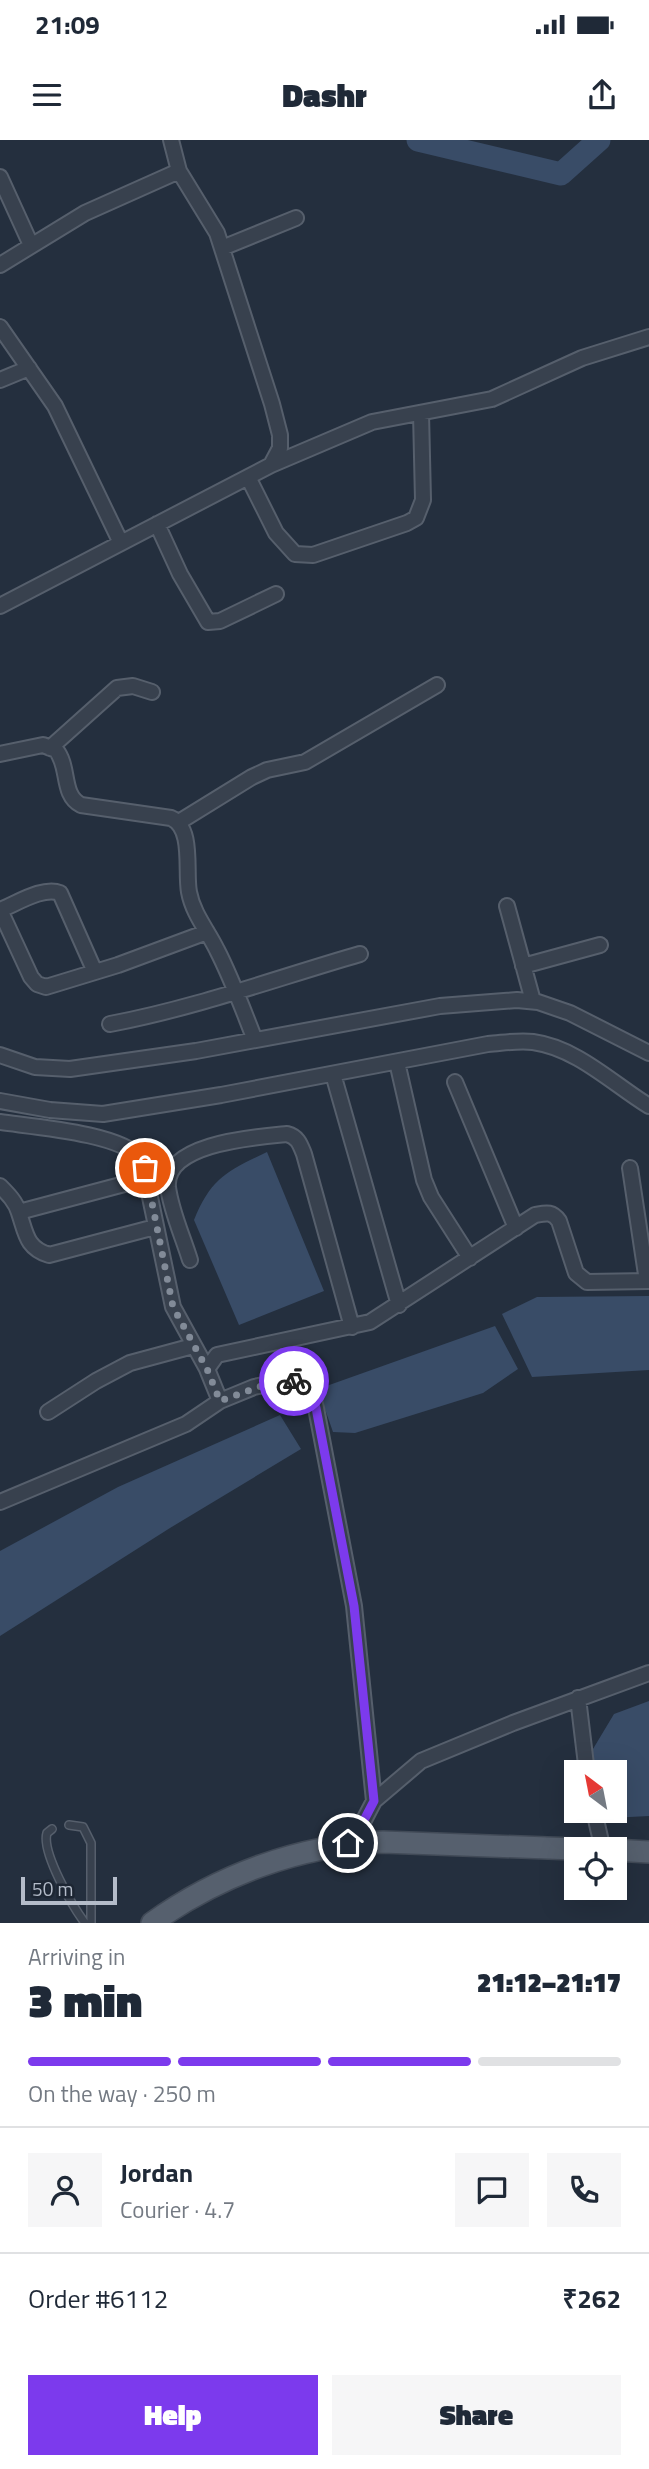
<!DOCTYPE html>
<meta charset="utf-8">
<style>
:root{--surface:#fff;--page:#f6f6f7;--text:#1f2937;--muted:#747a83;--line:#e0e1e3;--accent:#7c3aed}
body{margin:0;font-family:"Titillium Web",sans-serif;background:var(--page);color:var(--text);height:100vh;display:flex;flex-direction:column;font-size:26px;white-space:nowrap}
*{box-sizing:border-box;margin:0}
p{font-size:23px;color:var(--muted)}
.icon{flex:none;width:38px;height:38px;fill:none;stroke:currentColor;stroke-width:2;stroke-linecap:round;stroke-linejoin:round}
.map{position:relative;height:1783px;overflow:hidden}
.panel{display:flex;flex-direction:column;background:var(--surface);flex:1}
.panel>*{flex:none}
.needle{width:46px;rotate:328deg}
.fabs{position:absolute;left:564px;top:1620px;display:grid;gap:14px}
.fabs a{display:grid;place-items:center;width:63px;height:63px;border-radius:0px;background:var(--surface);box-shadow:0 7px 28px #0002;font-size:35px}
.scale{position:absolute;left:21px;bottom:18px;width:96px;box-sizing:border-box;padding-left:7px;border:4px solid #b4bcc9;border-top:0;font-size:19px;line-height:24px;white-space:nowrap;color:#b4bcc9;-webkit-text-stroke:5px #1d2633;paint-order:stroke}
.pin{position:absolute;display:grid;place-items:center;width:60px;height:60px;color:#fff;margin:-30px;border:4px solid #fff;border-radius:50%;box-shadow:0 2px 7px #0007}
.courier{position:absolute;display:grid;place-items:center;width:70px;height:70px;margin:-35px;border:5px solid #7c3aed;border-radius:50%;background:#fff;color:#222;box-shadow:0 2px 9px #0007}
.head em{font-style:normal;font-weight:800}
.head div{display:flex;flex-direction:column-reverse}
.head{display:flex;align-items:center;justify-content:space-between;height:119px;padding:0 28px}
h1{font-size:46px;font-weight:800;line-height:52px}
.bar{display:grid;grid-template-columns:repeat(4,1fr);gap:10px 7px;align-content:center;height:84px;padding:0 28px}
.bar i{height:9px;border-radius:5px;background:var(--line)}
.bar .selected{background:var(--accent)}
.bar p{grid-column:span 4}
.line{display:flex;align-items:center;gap:18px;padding:0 28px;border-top:2px solid var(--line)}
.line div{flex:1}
.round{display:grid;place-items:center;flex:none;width:74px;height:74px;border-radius:0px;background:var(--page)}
.primary-button{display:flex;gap:14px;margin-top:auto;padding:14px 28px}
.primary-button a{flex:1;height:80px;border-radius:0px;background:var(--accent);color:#fff;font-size:28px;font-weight:800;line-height:80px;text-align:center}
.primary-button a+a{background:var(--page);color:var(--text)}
.status{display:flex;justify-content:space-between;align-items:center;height:49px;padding:0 35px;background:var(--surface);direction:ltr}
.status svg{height:19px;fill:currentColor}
header{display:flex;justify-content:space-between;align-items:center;height:91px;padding:0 28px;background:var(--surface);font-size:32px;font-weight:800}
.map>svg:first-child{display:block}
.water{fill:#394c67}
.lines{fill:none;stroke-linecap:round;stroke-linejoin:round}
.river{stroke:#394c67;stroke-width:23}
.lane-casing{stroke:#565f6c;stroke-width:10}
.street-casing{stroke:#565f6c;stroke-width:18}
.primary-casing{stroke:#414a57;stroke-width:24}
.lane{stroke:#38414e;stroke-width:7}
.street{stroke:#38414e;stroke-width:14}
.primary{stroke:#56606e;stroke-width:21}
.done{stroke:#828b98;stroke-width:7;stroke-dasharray:0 12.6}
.route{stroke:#7c3aed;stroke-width:9}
</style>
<div class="status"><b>21:09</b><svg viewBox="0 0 49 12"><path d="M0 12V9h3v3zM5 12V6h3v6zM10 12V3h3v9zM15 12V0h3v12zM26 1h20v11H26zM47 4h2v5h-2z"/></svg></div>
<header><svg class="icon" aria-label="menu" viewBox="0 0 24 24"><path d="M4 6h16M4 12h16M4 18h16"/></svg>Dashr<svg class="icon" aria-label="share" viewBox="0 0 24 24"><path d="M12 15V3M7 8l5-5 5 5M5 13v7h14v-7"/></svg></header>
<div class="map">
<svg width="649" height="1783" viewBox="0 0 649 1783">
<rect width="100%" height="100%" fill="#242f3e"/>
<!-- water -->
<path class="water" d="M267 1012 324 1151 239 1185 194 1080C211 1038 227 1031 267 1012Z
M649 1156V1230L532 1237 502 1174 537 1157Z
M495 1186 518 1229 483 1253 355 1293 333 1292 318 1249Z
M280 1275 301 1309 170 1388 0 1496V1411L118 1347Z
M649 1561V1676L610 1678 608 1671H614V1633H593L587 1619 614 1574Z"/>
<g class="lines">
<!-- river -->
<path class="river" d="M418 0 561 34 599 0"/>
<defs>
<path id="lane" d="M69 1685 83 1687 91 1703V1783
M52 1689 47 1693C41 1712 73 1767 85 1783"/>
<path id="street" d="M0 37 31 105
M222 108 296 78
M0 125 85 73 179 31
M0 187 55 266 121 403
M0 240 29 228
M271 325 372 282 492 259 582 218 649 197
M248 337 276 393 295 414 313 415 407 383 416 378 423 360 421 273
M157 384 180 434 208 482 220 481 276 454
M0 466 271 325 280 308V295L272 264 217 93 179 31 171 0
M50 608 117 548 133 546 152 552
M0 614 43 605 56 610C70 627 61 655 81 665L171 678C194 688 185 731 189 752 193 774 208 791 217 810 232 839 243 870 255 900
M179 682 252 637 267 630 305 622 437 545
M507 766 533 861
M0 770 31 837 37 844 46 847 118 825 207 792
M0 770C16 764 43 746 60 753L95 832
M523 826 600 805
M110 884C195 868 277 838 360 814
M0 915 35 927 70 929 196 911 440 866 517 860 538 862 570 873 649 913
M397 922 424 1040 431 1057 470 1118
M333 934 399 1165
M455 942 516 1088
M0 961 50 970 103 974 221 955 488 904C503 903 518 900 533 902 577 908 613 944 649 966
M0 982C35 987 120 993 142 1019L173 1167 207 1229
M630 1028 647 1141
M0 1046C8 1054 16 1062 19 1073 26 1093 26 1108 49 1115L155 1087
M19 1072 147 1038
M190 1120C183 1097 171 1071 168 1047 164 1003 256 997 287 994 298 997 300 1004 304 1014L352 1187
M220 1261 207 1229 217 1215 370 1182 535 1075C546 1073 552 1071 559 1081L576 1133 587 1142 649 1141
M48 1272 96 1241 130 1223 193 1206
M0 1362 186 1284 220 1261 254 1247 288 1240 302 1243 312 1253 316 1268 354 1466 374 1661
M578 1558 587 1633
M594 1671 603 1710
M352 1703 374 1661 421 1621 513 1583 649 1533"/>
<path id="primary" d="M614 1710 649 1712
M152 1783C219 1735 300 1705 383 1702L601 1710"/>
</defs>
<!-- lane casing -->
<use href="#lane" class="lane-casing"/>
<!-- street casing -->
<use href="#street" class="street-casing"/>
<!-- primary casing -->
<use href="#primary" class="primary-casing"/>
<!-- lane -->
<use href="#lane" class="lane"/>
<!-- street -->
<use href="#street" class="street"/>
<!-- primary -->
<use href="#primary" class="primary"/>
</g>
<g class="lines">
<!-- done -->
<path class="done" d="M145 1028 173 1167 207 1229 220 1261 270 1243 294 1241"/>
<!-- route -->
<path class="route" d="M294 1241C308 1244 312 1255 316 1268L354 1466 374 1661 352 1703H348"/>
</g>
</svg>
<div class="fabs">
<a><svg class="needle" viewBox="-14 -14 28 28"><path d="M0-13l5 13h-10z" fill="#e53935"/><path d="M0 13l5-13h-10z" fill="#747a83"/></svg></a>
<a><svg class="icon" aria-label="locate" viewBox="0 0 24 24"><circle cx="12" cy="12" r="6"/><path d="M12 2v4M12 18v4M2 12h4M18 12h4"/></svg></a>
</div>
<div class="scale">50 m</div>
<div class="pin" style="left:145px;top:1028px;background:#ea580c"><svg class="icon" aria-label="bag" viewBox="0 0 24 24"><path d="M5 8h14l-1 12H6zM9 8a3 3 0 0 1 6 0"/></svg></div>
<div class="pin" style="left:348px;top:1703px;background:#1f2937"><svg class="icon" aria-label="home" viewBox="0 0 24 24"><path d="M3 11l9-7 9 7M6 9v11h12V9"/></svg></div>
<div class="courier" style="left:294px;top:1241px"><svg class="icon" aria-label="bike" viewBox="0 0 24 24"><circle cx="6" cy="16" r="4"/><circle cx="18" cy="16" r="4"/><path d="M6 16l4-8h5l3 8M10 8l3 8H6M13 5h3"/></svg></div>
</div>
<section class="panel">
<div class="head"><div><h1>3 min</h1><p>Arriving in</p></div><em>21:12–21:17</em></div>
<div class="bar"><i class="selected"></i><i class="selected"></i><i class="selected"></i><i></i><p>On the way · 250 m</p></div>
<div class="line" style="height:126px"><a class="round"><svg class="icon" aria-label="person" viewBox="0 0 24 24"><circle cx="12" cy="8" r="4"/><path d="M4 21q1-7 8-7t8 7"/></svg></a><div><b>Jordan</b><p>Courier · 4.7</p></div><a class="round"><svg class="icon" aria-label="chat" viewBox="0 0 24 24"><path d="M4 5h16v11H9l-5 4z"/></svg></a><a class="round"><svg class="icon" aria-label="phone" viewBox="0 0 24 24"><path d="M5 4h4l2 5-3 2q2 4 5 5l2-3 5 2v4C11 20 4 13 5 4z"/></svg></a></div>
<div class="line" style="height:91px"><div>Order #6112</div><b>₹262</b></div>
<div class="primary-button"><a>Help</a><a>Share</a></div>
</section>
